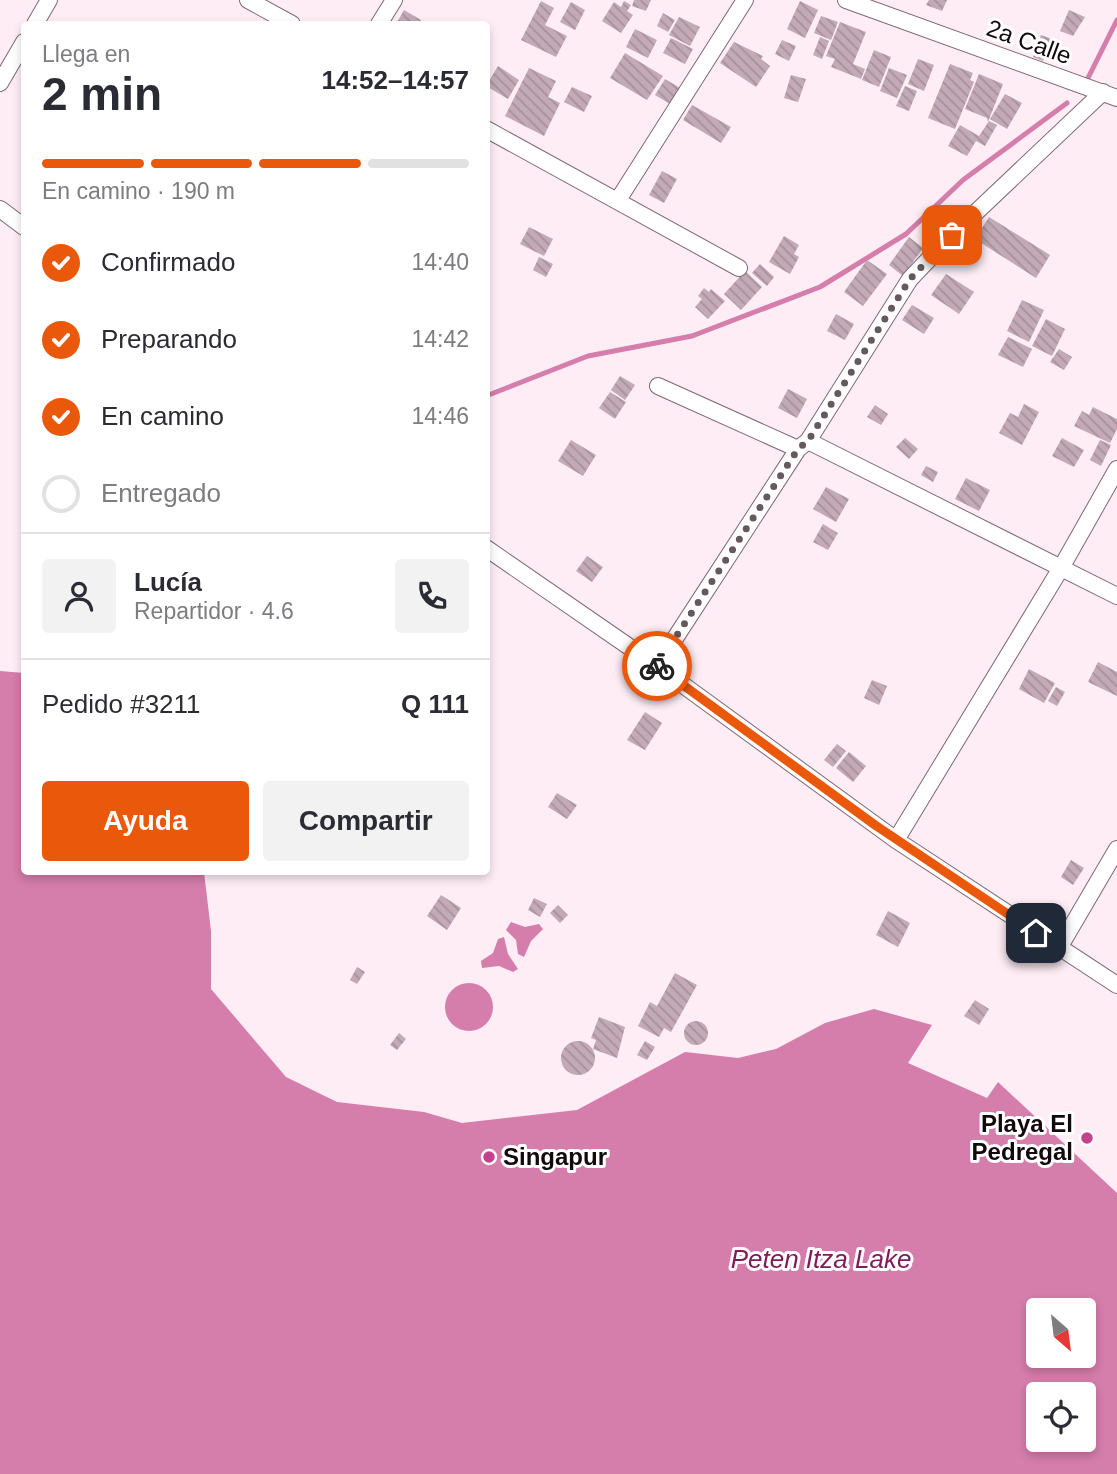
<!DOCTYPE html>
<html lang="es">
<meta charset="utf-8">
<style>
:root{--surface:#fff;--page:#f2f2f3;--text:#2b2b33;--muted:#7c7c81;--line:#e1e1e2;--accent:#ea580c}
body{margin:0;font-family:Helvetica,sans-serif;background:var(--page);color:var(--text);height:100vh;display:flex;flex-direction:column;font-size:26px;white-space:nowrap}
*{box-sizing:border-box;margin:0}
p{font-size:23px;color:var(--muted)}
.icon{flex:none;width:38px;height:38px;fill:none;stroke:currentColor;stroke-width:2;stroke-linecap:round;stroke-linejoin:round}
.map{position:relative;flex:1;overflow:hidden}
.details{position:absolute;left:21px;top:21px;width:469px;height:854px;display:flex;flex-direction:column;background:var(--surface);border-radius:7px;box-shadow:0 4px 10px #0003}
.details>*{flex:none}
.needle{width:46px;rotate:152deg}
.tools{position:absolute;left:1026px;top:1298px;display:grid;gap:14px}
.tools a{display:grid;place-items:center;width:70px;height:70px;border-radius:7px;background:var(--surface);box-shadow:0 4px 10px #0003;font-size:35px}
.pin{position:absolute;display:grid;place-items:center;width:60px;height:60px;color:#fff;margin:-30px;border-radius:14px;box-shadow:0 4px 10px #0006}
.courier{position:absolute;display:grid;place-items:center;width:70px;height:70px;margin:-35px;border:5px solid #ea580c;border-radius:50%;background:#fff;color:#222;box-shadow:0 2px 9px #0007}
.head em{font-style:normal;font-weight:600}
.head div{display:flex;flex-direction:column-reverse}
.head{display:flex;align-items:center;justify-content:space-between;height:119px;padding:0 21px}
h1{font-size:46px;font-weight:600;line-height:52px}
.bar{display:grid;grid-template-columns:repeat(4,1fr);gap:10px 7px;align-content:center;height:84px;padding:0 21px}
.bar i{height:9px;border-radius:5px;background:var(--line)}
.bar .selected{background:var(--accent)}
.bar p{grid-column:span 4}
.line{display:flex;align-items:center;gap:18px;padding:0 21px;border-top:2px solid var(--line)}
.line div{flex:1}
.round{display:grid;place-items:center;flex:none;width:74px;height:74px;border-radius:7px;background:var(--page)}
ol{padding:0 21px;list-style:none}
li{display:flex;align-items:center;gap:21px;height:77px}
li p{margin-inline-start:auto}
li .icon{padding:7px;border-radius:50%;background:var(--accent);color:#fff;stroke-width:4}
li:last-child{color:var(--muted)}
li i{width:38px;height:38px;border:4px solid var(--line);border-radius:50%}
.primary-button{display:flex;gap:14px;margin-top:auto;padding:14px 21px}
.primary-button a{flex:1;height:80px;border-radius:7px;background:var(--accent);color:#fff;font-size:28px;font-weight:600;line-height:80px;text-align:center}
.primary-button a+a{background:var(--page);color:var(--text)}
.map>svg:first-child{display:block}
.water{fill:#d57dab;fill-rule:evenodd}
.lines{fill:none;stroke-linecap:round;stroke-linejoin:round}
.stream{stroke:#d57dab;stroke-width:5}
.building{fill:url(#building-back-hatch)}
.minor-casing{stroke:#7f6873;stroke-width:18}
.minor{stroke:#fff;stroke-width:16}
.done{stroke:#65595e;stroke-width:7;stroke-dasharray:0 12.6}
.route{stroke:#ea580c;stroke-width:9}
.poi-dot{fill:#c2428d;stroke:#fff;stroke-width:2.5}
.labels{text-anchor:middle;stroke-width:6;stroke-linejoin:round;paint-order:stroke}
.street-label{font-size:24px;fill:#12090d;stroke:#fff}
.poi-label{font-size:24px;font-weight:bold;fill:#12090d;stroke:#fff;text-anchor:end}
.water-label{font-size:26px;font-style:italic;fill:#831b5b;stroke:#fff}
</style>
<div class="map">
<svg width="1117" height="1474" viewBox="0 0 1117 1474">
<defs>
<pattern id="building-back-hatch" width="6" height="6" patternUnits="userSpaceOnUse" patternTransform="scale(1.75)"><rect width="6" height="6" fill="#c3aab6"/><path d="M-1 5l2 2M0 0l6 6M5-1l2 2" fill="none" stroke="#a6919b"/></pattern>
</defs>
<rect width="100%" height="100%" fill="#feedf5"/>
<!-- water -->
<path class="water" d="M0 671 24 673V872H204L211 931V989L286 1077 337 1102 424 1112 462 1123 577 1110 685 1052 738 1058 776 1049 825 1023 874 1009 932 1025 908 1063 987 1098 998 1082 1117 1193V1474H0ZM1038 1311H1083V1356H1038ZM1038 1395H1083V1440H1038Z
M511 922 525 927 539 924 543 929 531 941 524 957 518 954 516 940 506 930Z
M504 937 508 954 518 969 513 972 499 966 482 968 481 961 493 953 498 939Z
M445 1007a24 24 0 1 1 48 0a24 24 0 1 1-48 0Z"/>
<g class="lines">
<!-- stream -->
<path class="stream" d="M1088 78 1117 20
M486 396 588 356 692 336 820 287 906 234 963 180 1067 103"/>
</g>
<!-- building -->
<path class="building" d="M634 0H651L646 11 632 6Z
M929 0H947L942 11 926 5Z
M541 1 554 8 545 25 567 36 556 57 521 40Z
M624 1 631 5 627 11 633 15 621 33 602 21 614 2 621 7Z
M800 1 818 10 805 38 787 29Z
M571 2 585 10 575 30 560 22Z
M404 10 421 20 418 24H396Z
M1069 10 1085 17 1073 36 1060 31Z
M663 13 675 20 668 32 657 26Z
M821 16 838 22 831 40 814 33Z
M679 17 700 27 690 46 669 35Z
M840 22 866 32 853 64 865 69 861 79 831 67 835 59 826 56Z
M635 29 657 40 648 58 626 47Z
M1041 35 1052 39 1043 61 1033 57Z
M820 37 829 41 822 59 813 55Z
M671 38 693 49 685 64 663 53Z
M782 40 796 46 789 61 775 54Z
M734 42 763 56 761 59 770 66 756 87 720 63Z
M874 50 891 57 879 87 862 80Z
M625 53 663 76 647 100 610 78Z
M918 59 934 65 924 91 908 84Z
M950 64 973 73 970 80 974 82 955 129 928 118Z
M498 66 519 80 508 99 486 86Z
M529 68 556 81 548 97 560 103 544 136 505 116Z
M889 68 907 75 897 98 880 91Z
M979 74 1003 84 988 122 987 118 965 109Z
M791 75 806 79 798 102 784 98Z
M665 79 680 88 670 104 655 95Z
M905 86 917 91 909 111 896 106Z
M572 87 592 96 584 112 564 102Z
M1005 94 1022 103 1007 129 990 119Z
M692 105 731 127 721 143 683 120Z
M989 121 997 125 985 146 976 141 967 156 948 146 960 125 979 136Z
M662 171 677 179 664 203 649 195Z
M989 217 1050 255 1036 278 975 239Z
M529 227 553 239 544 256 520 244Z
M784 236 799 245 794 254 799 257 790 274 769 262Z
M909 237 923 248 903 276 889 265Z
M539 257 553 264 546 277 533 270Z
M867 260 887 274 863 306 844 292Z
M760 264 774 277 767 286 752 273Z
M745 271 762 287 741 310 724 294Z
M946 274 974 292 959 314 931 295Z
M704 288 709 292 711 289 725 301 708 319 695 307 702 299 698 296Z
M1022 300 1044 310 1029 342 1007 331Z
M912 305 934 318 924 334 902 320Z
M836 314 854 324 845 340 827 331Z
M1046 319 1065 329 1052 356 1032 346Z
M1008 337 1032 349 1023 367 998 355Z
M1059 349 1072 357 1064 370 1050 362Z
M620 376 635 385 625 400 611 390Z
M788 389 807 399 797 418 778 408Z
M610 392 626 402 615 419 599 408Z
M1024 404 1039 412 1022 445 999 433 1010 413 1018 417Z
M875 405 888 414 881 425 867 417Z
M1093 407 1117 419V429L1110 443 1074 426 1082 411 1089 415Z
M905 438 918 449 909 459 896 447Z
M1062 438 1084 450 1074 467 1052 456Z
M571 440 596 455 583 476 558 461Z
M1100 440 1111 445 1101 466 1090 460Z
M926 466 938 472 933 482 921 475Z
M966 478 990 490 979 511 955 499Z
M826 487 849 499 836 522 813 509Z
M823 524 838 533 828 550 813 542Z
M587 556 603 567 592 582 576 571Z
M1098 662 1117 672V696L1088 682Z
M1029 669 1055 683 1044 703 1019 689Z
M872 680 887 686 879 705 864 698Z
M1056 687 1065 692 1057 706 1048 701Z
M645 712 662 723 645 750 627 740Z
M837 744 846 751 833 767 824 760Z
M849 752 866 766 853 782 836 768Z
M557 793 577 805 567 819 548 807Z
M1071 860 1084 868 1073 885 1061 877Z
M441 895 461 908 447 930 427 916Z
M534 898 547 904 540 917 528 910Z
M558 905 568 915 560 923 550 913Z
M888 911 910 923 898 947 876 935Z
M357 967 365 972 357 984 350 980Z
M675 973 697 985 671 1032 664 1028 659 1037 638 1026 650 1002 657 1006Z
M975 1000 989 1009 979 1025 964 1016Z
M599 1017 625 1027 617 1058 593 1049 596 1040 591 1038Z
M684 1033a12 12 0 1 1 24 0a12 12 0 1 1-24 0Z
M399 1033 406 1039 397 1050 390 1045Z
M645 1041 655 1047 647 1060 637 1055Z
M561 1058a17 17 0 1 1 34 0a17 17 0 1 1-34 0Z"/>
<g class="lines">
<defs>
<path id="minor" d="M248 0 292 24
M846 0 1117 98
M35 24 49 0
M379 24 394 0
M0 83 24 42
M486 129 739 268
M618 200 745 0
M0 209 24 227
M658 386 798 449
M808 441 1117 596
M486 548 657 666 896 840 1117 985
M657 666 798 449 808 441 910 279 952 235 1103 92
M896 840 1061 568 1117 469
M1059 948 1117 849"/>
</defs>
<!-- minor casing -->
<use href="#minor" class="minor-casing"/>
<!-- minor -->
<use href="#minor" class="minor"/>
</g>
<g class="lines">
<!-- done -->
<path class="done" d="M657 666 798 449 808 441 910 279 952 235"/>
<!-- route -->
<path class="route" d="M657 666 875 825 1036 933"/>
</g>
<!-- markers -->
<g class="poi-dot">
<circle cx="1087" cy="1138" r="7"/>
<circle cx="489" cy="1157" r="7"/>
</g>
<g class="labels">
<!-- street labels -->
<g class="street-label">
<text transform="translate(1029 42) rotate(20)" y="8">2a Calle</text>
</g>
<!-- poi labels -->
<g class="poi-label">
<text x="1073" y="1132">Playa El<tspan x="1073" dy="28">Pedregal</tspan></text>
<text x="503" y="1165" text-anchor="start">Singapur</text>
</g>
<!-- water labels -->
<g class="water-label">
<text x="821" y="1268">Peten Itza Lake</text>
</g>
</g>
</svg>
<div class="tools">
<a><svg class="needle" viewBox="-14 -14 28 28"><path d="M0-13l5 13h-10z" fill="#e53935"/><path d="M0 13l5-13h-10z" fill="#7c7c81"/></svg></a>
<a><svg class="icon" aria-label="locate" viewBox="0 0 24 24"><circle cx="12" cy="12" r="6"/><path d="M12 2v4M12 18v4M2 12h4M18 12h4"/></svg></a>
</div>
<div class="pin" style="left:952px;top:235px;background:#ea580c"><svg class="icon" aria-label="bag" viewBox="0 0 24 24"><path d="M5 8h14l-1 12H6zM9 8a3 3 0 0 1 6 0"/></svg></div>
<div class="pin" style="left:1036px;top:933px;background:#1f2937"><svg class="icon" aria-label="home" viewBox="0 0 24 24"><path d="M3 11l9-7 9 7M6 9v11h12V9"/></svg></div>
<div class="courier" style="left:657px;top:666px"><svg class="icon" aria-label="bike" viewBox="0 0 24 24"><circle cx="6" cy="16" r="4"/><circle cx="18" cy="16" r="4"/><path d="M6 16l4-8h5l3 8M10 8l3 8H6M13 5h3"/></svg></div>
<section class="details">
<div class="head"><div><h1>2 min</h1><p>Llega en</p></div><em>14:52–14:57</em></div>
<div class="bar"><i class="selected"></i><i class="selected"></i><i class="selected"></i><i></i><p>En camino · 190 m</p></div>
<ol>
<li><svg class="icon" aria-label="check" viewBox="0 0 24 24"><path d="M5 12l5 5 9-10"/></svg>Confirmado<p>14:40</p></li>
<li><svg class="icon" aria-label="check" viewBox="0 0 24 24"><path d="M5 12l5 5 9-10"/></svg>Preparando<p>14:42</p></li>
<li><svg class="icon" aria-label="check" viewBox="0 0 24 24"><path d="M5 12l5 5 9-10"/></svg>En camino<p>14:46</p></li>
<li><i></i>Entregado</li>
</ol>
<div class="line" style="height:126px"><a class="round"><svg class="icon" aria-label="person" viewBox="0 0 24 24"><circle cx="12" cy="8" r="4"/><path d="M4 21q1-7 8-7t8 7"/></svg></a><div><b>Lucía</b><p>Repartidor · 4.6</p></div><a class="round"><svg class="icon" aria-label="phone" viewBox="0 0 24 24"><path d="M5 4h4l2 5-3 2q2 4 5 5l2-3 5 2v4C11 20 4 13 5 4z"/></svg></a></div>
<div class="line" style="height:91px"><div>Pedido #3211</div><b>Q 111</b></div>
<div class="primary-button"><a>Ayuda</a><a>Compartir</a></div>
</section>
</div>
